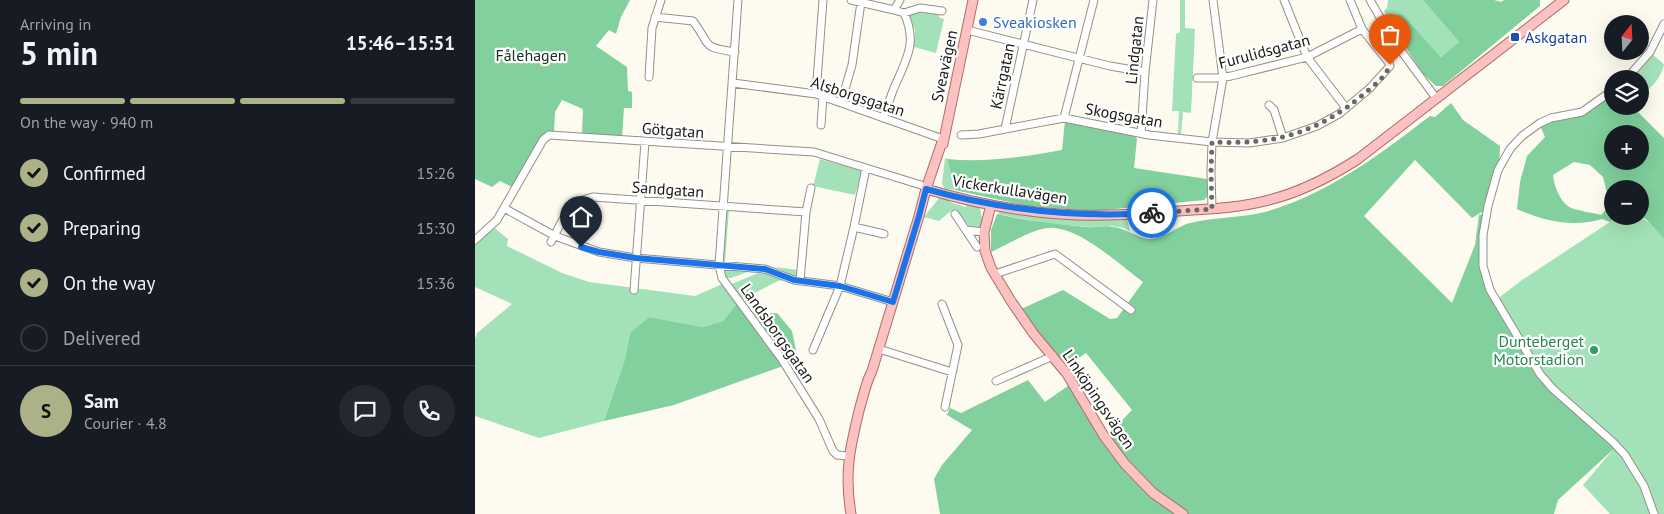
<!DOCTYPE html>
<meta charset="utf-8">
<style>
:root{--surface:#171b24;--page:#242831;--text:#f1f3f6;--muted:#9ea1a6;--line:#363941;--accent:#acb187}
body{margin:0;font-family:"PT Sans",sans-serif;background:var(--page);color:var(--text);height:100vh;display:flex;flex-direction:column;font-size:19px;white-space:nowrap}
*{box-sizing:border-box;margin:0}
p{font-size:16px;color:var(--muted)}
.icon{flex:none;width:28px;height:28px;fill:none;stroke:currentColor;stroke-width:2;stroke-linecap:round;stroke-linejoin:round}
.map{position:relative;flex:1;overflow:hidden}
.drawer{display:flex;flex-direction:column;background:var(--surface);width:475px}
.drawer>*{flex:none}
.needle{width:32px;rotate:18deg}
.controls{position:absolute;left:1129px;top:15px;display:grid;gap:10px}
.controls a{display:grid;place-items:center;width:45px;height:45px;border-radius:50%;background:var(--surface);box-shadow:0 5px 20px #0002;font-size:25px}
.pin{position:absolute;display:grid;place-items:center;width:42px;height:42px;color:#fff;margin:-51px -21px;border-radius:50% 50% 50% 0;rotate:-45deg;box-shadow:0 0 5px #0007}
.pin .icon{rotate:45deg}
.courier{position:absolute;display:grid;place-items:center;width:50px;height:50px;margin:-25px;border:4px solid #1a73e8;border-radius:50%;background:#fff;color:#222;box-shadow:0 1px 6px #0007}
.overview em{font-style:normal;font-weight:800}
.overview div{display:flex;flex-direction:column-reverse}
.overview{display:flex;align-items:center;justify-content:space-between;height:85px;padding:0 20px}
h1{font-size:32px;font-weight:800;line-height:38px}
.bar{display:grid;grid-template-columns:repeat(4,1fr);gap:8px 5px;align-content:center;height:60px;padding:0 20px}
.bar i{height:6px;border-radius:4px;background:var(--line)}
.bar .active{background:var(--accent)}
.bar p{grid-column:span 4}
.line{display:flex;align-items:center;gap:12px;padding:0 20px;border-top:1px solid var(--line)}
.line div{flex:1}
.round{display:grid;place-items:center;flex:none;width:52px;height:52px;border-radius:26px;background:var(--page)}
ol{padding:0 20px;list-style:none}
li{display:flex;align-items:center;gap:15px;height:55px}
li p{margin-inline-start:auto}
li .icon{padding:5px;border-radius:50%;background:var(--accent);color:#111;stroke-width:4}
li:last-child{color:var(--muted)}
li i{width:28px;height:28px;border:2px solid var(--line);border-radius:50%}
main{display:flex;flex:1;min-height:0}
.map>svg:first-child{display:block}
.green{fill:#a3e2b8}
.forest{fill:#81d09d;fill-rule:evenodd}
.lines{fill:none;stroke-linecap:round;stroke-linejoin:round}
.minor-casing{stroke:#939187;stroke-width:9}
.major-casing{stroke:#ac6b6a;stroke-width:11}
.minor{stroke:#fff;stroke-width:7}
.major{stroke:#fcc1c1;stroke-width:9}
.done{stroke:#696861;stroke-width:5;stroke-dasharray:0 9}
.route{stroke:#1a73e8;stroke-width:6}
.shop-dot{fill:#3f7fe0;stroke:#fff;stroke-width:2}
.transit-dot{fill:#1a4fb4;stroke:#fff;stroke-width:2}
.leisure-dot{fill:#2e9e5b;stroke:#fff;stroke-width:2}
.labels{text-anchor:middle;stroke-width:4.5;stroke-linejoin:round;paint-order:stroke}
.shop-label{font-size:16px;fill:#366cbe;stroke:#fff;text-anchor:start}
.transit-label{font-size:16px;fill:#164399;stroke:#fff;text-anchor:start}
.street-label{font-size:16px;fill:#1a1915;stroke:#fff}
.park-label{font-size:16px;fill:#11331f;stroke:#fff}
.leisure-label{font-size:16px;fill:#27864d;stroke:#fff;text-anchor:end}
</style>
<main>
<section class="drawer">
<div class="overview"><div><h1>5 min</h1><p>Arriving in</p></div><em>15:46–15:51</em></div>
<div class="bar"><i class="active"></i><i class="active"></i><i class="active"></i><i></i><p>On the way · 940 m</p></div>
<ol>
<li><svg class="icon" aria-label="check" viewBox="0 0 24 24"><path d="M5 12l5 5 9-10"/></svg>Confirmed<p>15:26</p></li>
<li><svg class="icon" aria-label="check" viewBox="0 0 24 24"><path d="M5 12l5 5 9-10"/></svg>Preparing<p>15:30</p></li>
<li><svg class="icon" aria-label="check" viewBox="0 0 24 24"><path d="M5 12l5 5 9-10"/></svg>On the way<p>15:36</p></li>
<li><i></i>Delivered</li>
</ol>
<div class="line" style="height:90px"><b class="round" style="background:var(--accent);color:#111">S</b><div><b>Sam</b><p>Courier · 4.8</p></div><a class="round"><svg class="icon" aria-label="chat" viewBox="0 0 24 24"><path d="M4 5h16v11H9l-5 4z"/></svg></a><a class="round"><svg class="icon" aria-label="phone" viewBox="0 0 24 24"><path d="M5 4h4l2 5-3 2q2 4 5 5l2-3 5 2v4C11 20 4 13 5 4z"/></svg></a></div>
</section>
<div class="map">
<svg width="1189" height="514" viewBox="0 0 1189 514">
<rect width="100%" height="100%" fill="#fdfbef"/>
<!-- green -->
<path class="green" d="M705 0H710V28L720 29 716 113 708 112 706 134H703L704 111H697L701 34 705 32Z
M913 0H948L984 42 966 57 928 15 924 14 914 22 909 11 912 8Z
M440 10 462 13 465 18 469 19 461 53 439 47 440 30 435 17 436 13Z
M1178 55 1189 64C1187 77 1176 89 1165 95V79H1157Z
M470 158 472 159 480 190 470 189 467 184Z
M345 159 387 171 380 195 338 186Z
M464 198 473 200 477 203 491 207V205H498L505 208 507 219 505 227 494 226 481 211H476L464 221 449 217Z
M251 209H254L250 263 247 261Z
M526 210 551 215 652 219 655 232 649 228 636 226 616 227 569 223 523 214Z
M1144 216C1172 216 1171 219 1189 239V514H1135L1108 485 1142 445 1061 370 1021 300 1047 280Z
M17 226 33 239 32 246 87 273 114 282 220 296 252 282 254 285 286 272H294L309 280 303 281 264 301 248 321 228 327 174 317 155 333 150 359 129 421 64 438 0 416V339L2 333 37 304 0 287V240Z
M300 267 323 270 321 277Z
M252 268 275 271 256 278H252L249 274 250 269Z"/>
<!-- forest -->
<path class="forest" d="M0 0H155L146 17 141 34 134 30 121 46 152 67 153 91 157 92V108H149L147 137 107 134 108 109 87 100 80 112 79 132H75L37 187 25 181 17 187 0 179Z
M948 0H1019L1026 2 1029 0H1065V6L968 86H961L948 74 914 22 924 14 928 15 966 57 984 42Z
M1137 89 1138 106H1157L1189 138V239L1171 219 1161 216H1165V189H1138V216H1144L1135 222 1127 219C1099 228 1068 221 1042 209L1045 182 1052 156 1070 137 1064 123C1091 114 1115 106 1137 89ZM1138 134H1165V161H1138ZM1099 162 1115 165 1128 177 1135 205 1126 215C1119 213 1099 210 1094 207 1085 201 1079 186 1078 175Z
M976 103 988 120 1025 146 1024 168 1012 209 997 218 940 160 889 216 977 303 1000 245 1004 215 1012 213 1007 258 1014 288 1061 370 1142 446 1083 500 1079 514H465L459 479 467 465 497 430 472 415 475 408 486 413 553 380 570 402 600 381 627 438 654 463 634 434 657 410 611 353 591 367 544 310 588 290 635 319 642 318 668 282C645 265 609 231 580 228 563 225 532 245 516 252V230L522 214C552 221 582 224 612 227 621 228 630 225 638 227 650 228 666 239 674 239 690 239 700 227 715 223 740 217 765 218 790 212 853 194 904 155 955 116L960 117Z
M590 121 660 136 662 139 659 168 732 179V197L729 200 620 211 552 206 480 190 472 159C510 163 549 157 587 150Z
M701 216 703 217C698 227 690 232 679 229L678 219Z
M655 217 672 218 674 228 671 232C663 230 654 227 655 217Z
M264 301 277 314 302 313 317 331 322 355 325 360 199 405 129 421 150 359 155 333 174 317 228 327 248 321Z"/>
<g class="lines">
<defs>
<path id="minor" d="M263 0 244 265 247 278 306 358 344 419 358 451 362 455 374 456
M376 0 419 10
M809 0 832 57 871 108
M895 0 918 40 961 98
M429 13 445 8 467 11
M180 17 218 21C237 46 225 47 260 52
M492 30 635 66 670 72
M174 77 177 28 186 0
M722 78H744L756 76 832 57 887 29
M1151 79 1175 52 1189 24
M258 83 341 94 468 139
M1138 90 1107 112 1076 118 1065 123 1047 136 1035 149 1023 170 1013 206 1008 235V266L1015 290 1065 374 1078 389 1138 442 1150 455 1169 486 1179 514
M341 94 348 0
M366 103 377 65 386 2
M794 105 799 110 808 138
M408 118C412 108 415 98 419 88 431 60 443 43 429 13L419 10 425 0
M589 118 619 0
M346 125 348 96
M530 129 558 0
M666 133 670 72 678 0
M486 135 504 134 589 118 674 135 737 142 774 143 808 138 842 126 864 114 894 89 915 66 914 63 887 29 875 0
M29 208 80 236 124 252 161 258 290 269 319 280 365 286 418 302
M737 209 736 172 737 142 748 78 738 0
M480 214 502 247
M379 227 409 234
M491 230 509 232
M0 240 22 220 68 140 74 135 339 152 446 185
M76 242C88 220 92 203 118 197L331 212
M520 274 580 254 656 310
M325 281 331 212 336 188
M159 290 170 142
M467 304 483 345 470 407
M404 349 477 372
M338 350 365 286 379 227 391 168
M521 381 578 356"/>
<path id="major" d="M468 144 498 0
M451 189C495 202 540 211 585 214 625 217 664 214 703 211 734 209 764 208 794 200 826 192 855 177 883 159L1089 0
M516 205 509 232 510 251 516 268 536 301 558 333 592 374 629 436 650 464 678 493 708 514
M376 514C369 473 375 447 385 407 389 394 391 382 397 371L444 216 451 189 468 139"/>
</defs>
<!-- minor casing -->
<use href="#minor" class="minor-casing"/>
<!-- major casing -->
<use href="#major" class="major-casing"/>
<!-- minor -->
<use href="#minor" class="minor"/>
<!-- major -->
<use href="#major" class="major"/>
</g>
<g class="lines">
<!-- done -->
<path class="done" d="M677 213 737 209 736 172 737 142C799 145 842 134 890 93 899 86 911 76 915 65"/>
<!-- route -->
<path class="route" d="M106 247 124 252 161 258 290 269 319 280 365 286 418 302 444 216 451 189C526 210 599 218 677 213"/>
</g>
<!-- markers -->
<circle class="shop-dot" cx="508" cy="22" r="5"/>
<rect class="transit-dot" x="1035" y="32" width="10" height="10" rx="2.5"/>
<circle class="leisure-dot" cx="1119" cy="350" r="5"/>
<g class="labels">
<!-- shop labels -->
<g class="shop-label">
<text x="518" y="28">Sveakiosken</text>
</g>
<!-- transit labels -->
<g class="transit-label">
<text x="1050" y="43">Askgatan</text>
</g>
<!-- street labels -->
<g class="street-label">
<text transform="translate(659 50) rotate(-84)" y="6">Lindgatan</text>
<text transform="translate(789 51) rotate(-15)" y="6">Furulidsgatan</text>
<text transform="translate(469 66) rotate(-78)" y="6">Sveavägen</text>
<text transform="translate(527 76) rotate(-78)" y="6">Kärrgatan</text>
<text transform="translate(383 96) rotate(18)" y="6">Alsborgsgatan</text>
<text transform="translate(649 115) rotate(10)" y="6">Skogsgatan</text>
<text transform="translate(198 130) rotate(4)" y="6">Götgatan</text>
<text transform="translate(193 189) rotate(4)" y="6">Sandgatan</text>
<text transform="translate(535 189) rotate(9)" y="6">Vickerkullavägen</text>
<text transform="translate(303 333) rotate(55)" y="6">Landsborgsgatan</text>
<text transform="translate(624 399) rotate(56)" y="6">Linköpingsvägen</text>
</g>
<!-- park labels -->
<g class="park-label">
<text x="56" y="61">Fålehagen</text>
</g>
<!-- leisure labels -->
<g class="leisure-label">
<text x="1109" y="347">Dunteberget<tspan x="1109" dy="18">Motorstadion</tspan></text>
</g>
</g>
</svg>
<div class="controls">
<a><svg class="needle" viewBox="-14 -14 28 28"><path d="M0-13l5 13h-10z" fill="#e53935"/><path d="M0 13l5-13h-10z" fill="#9ea1a6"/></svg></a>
<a><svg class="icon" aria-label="layers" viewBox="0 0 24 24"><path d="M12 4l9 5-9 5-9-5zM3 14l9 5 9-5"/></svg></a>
<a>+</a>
<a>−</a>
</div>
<div class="pin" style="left:915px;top:65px;background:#ea580c"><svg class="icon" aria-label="bag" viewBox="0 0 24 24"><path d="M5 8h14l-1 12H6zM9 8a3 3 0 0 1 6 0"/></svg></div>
<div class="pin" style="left:106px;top:247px;background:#1f2937"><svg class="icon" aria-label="home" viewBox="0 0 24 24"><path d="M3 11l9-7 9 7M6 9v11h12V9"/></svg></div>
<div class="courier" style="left:677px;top:213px"><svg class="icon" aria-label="bike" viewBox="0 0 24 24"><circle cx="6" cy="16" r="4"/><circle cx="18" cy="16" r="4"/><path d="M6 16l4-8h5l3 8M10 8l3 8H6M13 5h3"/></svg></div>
</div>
</main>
